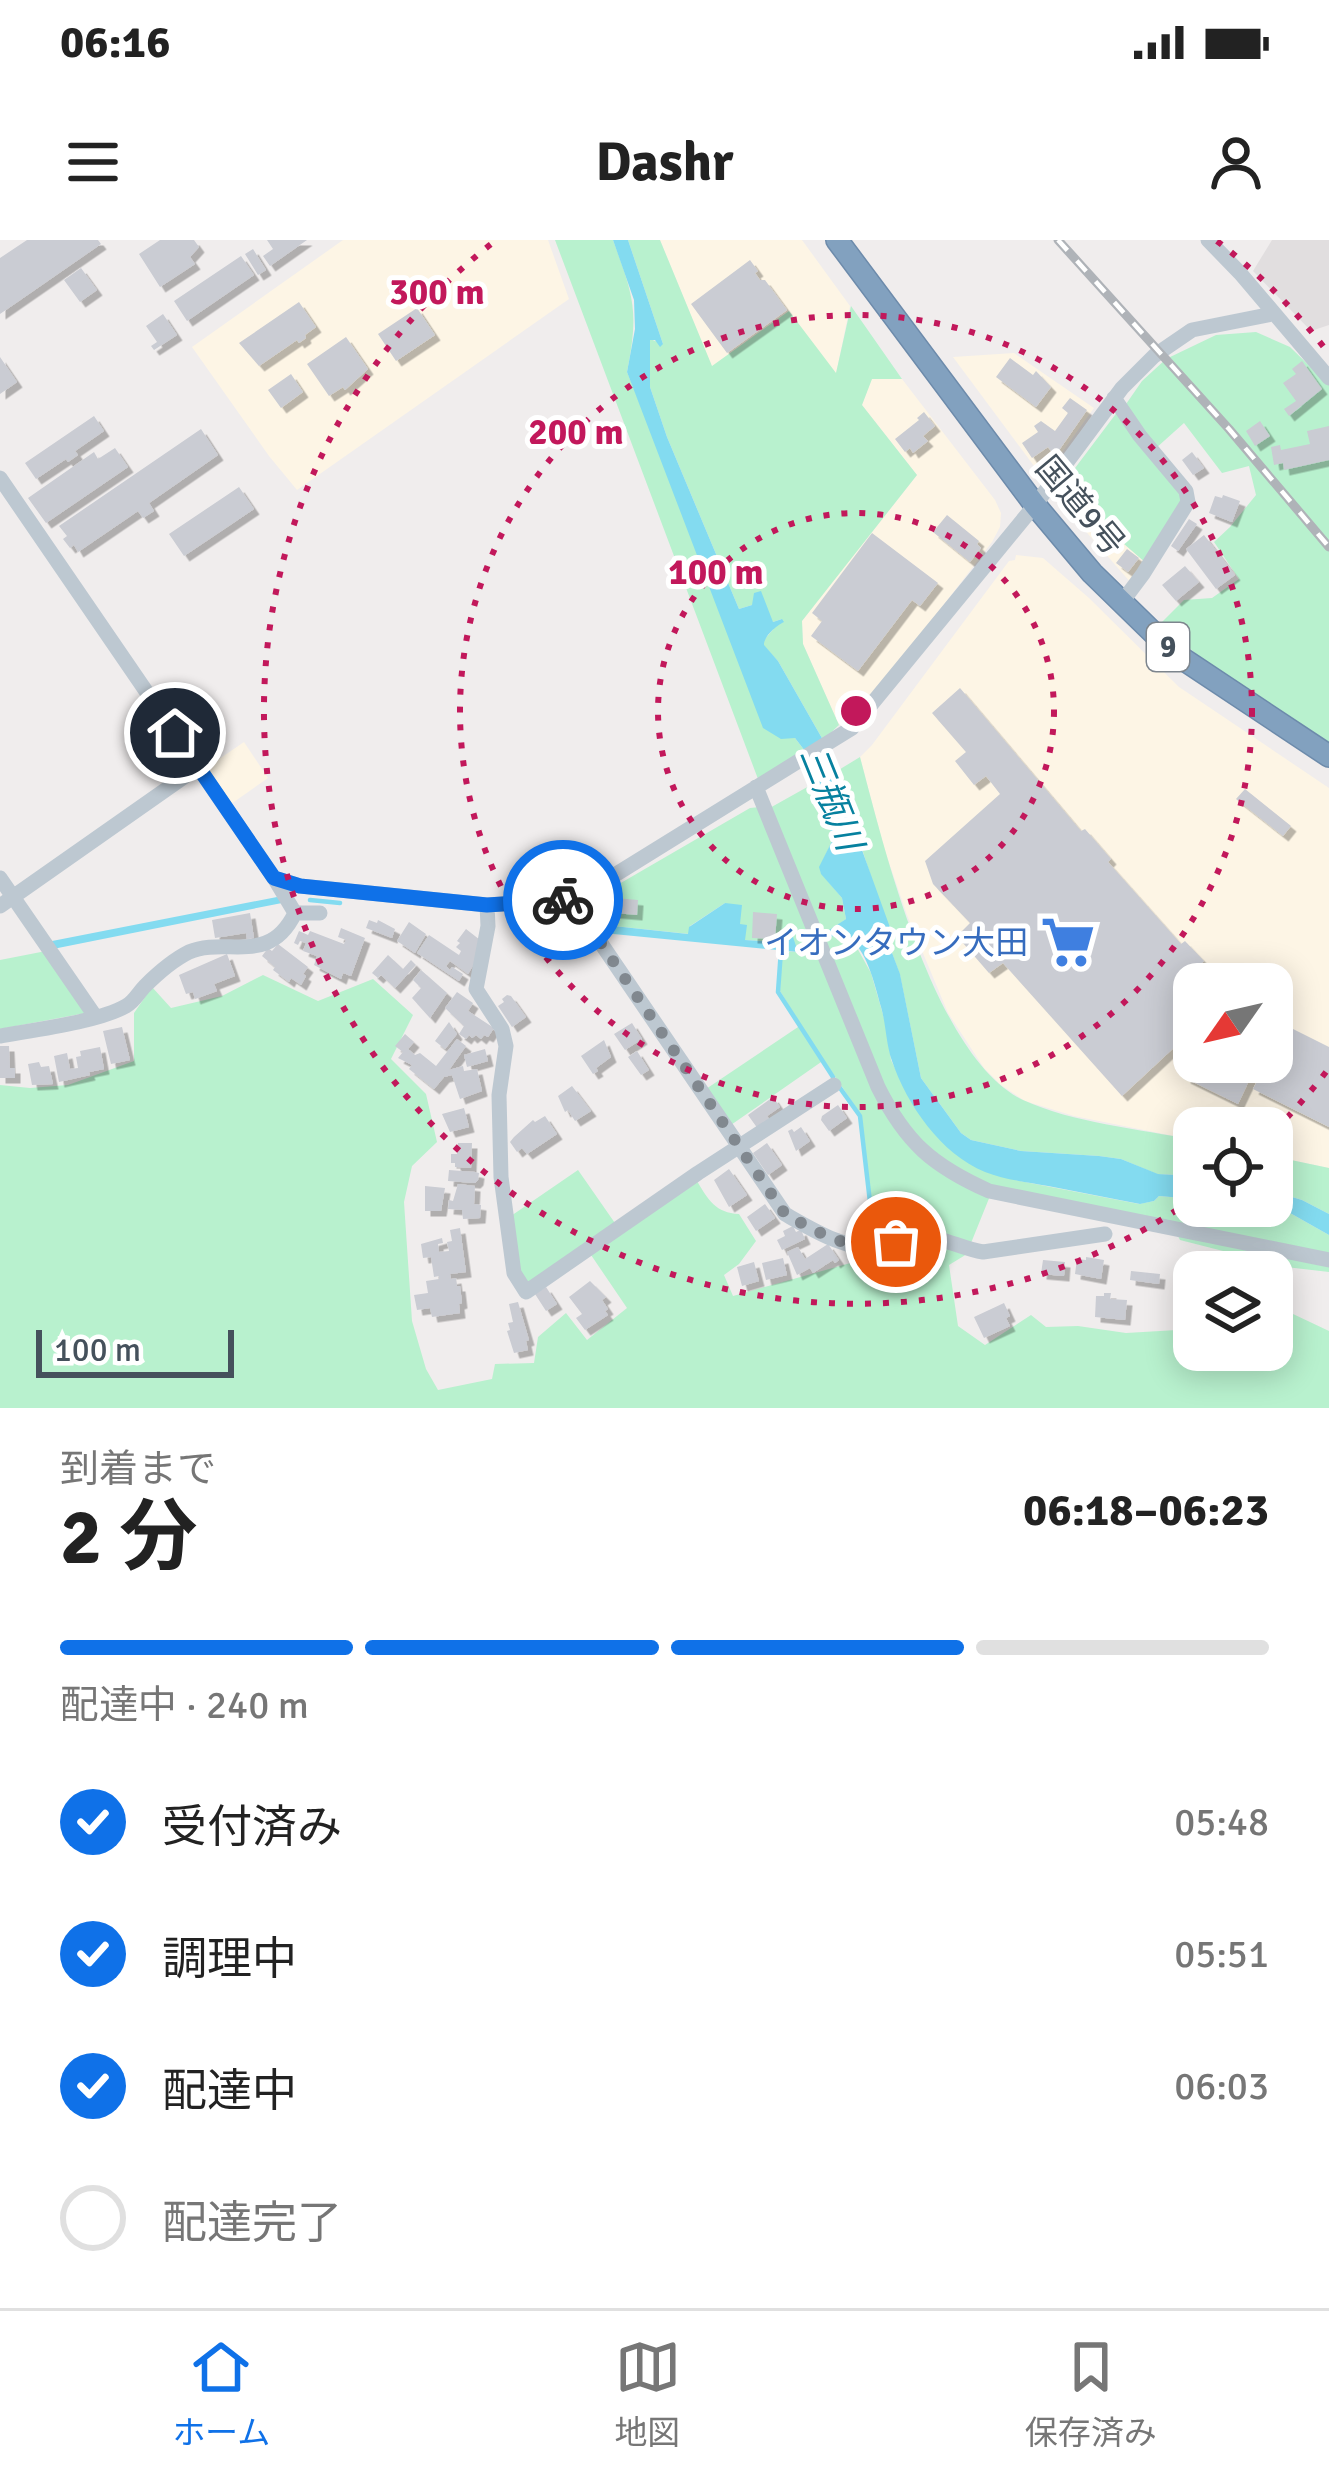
<!DOCTYPE html>
<html lang="ja">
<meta charset="utf-8">
<style>
:root{--surface:#fff;--page:#f2f2f2;--text:#222;--muted:#767676;--line:#e0e0e0;--accent:#0f71e8}
body{margin:0;font-family:Signika,"Noto Sans JP",sans-serif;background:var(--page);color:var(--text);height:100vh;display:flex;flex-direction:column;font-size:45px;white-space:nowrap}
*{box-sizing:border-box;margin:0}
p{font-size:39px;color:var(--muted)}
.icon{flex:none;width:66px;height:66px;fill:none;stroke:currentColor;stroke-width:2;stroke-linecap:round;stroke-linejoin:round}
.map{position:relative;height:1168px;overflow:hidden}
.details{display:flex;flex-direction:column;background:var(--surface);flex:1}
.details>*{flex:none}
.needle{width:78px;rotate:236deg}
.controls{position:absolute;left:1173px;top:723px;display:grid;gap:24px}
.controls a{display:grid;place-items:center;width:120px;height:120px;border-radius:24px;background:var(--surface);box-shadow:0 6px 30px #0003;font-size:60px}
.scale{position:absolute;left:36px;bottom:30px;width:198px;box-sizing:border-box;padding-left:12px;border:6px solid #45515c;border-top:0;font-size:33px;line-height:42px;white-space:nowrap;color:#45515c;-webkit-text-stroke:9px #fff;paint-order:stroke}
.pin{position:absolute;display:grid;place-items:center;width:102px;height:102px;color:#fff;margin:-51px;border:6px solid #fff;border-radius:50%;box-shadow:0 3px 12px #0007}
.courier{position:absolute;display:grid;place-items:center;width:120px;height:120px;margin:-60px;border:9px solid #0f71e8;border-radius:50%;background:#fff;color:#222;box-shadow:0 3px 15px #0007}
.overview em{font-style:normal;font-weight:700}
.overview div{display:flex;flex-direction:column-reverse}
.overview{display:flex;align-items:center;justify-content:space-between;height:204px;padding:0 60px}
h1{font-size:78px;font-weight:700;line-height:90px}
.bar{display:grid;grid-template-columns:repeat(4,1fr);gap:18px 12px;align-content:center;height:144px;padding:0 60px}
.bar i{height:15px;border-radius:9px;background:var(--line)}
.bar .on{background:var(--accent)}
.bar p{grid-column:span 4}
ol{padding:0 60px;list-style:none}
li{display:flex;align-items:center;gap:36px;height:132px}
li p{margin-inline-start:auto}
li .icon{padding:12px;border-radius:50%;background:var(--accent);color:#fff;stroke-width:4}
li:last-child{color:var(--muted)}
li i{width:66px;height:66px;border:6px solid var(--line);border-radius:50%}
.status{display:flex;justify-content:space-between;align-items:center;height:84px;padding:0 60px;background:var(--surface);direction:ltr}
.status svg{height:33px;fill:currentColor}
header{display:flex;justify-content:space-between;align-items:center;height:156px;padding:0 60px;background:var(--surface);font-size:54px;font-weight:700}
.menu{display:flex;justify-content:space-around;align-items:center;height:168px;border-top:3px solid var(--line);background:var(--surface);font-size:33px;color:var(--muted)}
.menu a{display:grid;justify-items:center;gap:6px}
.menu .on{color:var(--accent)}
.map>svg:first-child{display:block}
.commercial{fill:#fdf5e5;fill-rule:evenodd}
.education{fill:#e1dedf}
.green{fill:#b8f1ce}
.water{fill:#83dbf0}
.lines{fill:none;stroke-linecap:round;stroke-linejoin:round}
.stream{stroke:#83dbf0;stroke-width:4.5}
.building{fill:#caccd3;filter:url(#shadow)}
.highway-casing{stroke:#6d8bab;stroke-width:24}
.minor{stroke:#bdc8d1;stroke-width:15}
.highway{stroke:#82a1bf;stroke-width:21}
.rail-casing{stroke:#afb3b8;stroke-width:9}
.rail{stroke:#fff;stroke-width:4.5;stroke-dasharray:14;stroke-linecap:butt}
.done{stroke:#81888f;stroke-width:12;stroke-dasharray:0 21.6}
.route{stroke:#0f71e8;stroke-width:15}
.ring{fill:none;stroke:#c2185b;stroke-width:6;stroke-dasharray:6 12}
.labels{text-anchor:middle;stroke-width:10;stroke-linejoin:round;paint-order:stroke}
.shield{fill:#fff;stroke:#7d858d;stroke-width:3}
.shield-label{font-size:30px;font-weight:bold;fill:#45515c}
.street-label{font-size:33px;fill:#45515c;stroke:#fff}
.shop-label{font-size:33px;fill:#366cbe;stroke:#fff;text-anchor:end}
.water-label{font-size:36px;font-style:italic;fill:#06819f;stroke:#fff}
.centre{fill:#c2185b;stroke:#fff;stroke-width:6}
.ring-label{font-size:36px;text-anchor:middle;font-weight:bold;fill:#c2185b;stroke:#fff;stroke-width:10;stroke-linejoin:round;paint-order:stroke}
</style>
<div class="status"><b>06:16</b><svg viewBox="0 0 49 12"><path d="M0 12V9h3v3zM5 12V6h3v6zM10 12V3h3v9zM15 12V0h3v12zM26 1h20v11H26zM47 4h2v5h-2z"/></svg></div>
<header><svg class="icon" aria-label="menu" viewBox="0 0 24 24"><path d="M4 6h16M4 12h16M4 18h16"/></svg>Dashr<svg class="icon" aria-label="person" viewBox="0 0 24 24"><circle cx="12" cy="8" r="4"/><path d="M4 21q1-7 8-7t8 7"/></svg></header>
<div class="map">
<svg width="1329" height="1168" viewBox="0 0 1329 1168">
<defs>
<filter id="shadow"><feDropShadow dx="5.5" dy="5.5" stdDeviation="0" flood-color="#0004"/></filter>
</defs>
<rect width="100%" height="100%" fill="#f0eded"/>
<!-- commercial -->
<path class="commercial" d="M343 0H548L569 59 297 250 269 216 192 107Z
M660 0H802L850 66 836 134 712 127Z
M1014 113 1094 168 1051 228 1040 234 953 117Z
M872 138 902 139 995 260 1001 273 1000 287 992 302 898 424 861 467 839 485 803 404 802 381 917 235 862 165Z
M1092 276 1147 324 1132 344 1081 286Z
M1016 315 1043 318 1089 358 1179 447 1329 548V928L1272 916V888H1194V900L1074 876 1025 861 1001 845 984 828 948 773 907 675 884 608 860 517 872 505 1009 321 1015 320ZM1194 744H1272V822H1194Z
M244 502 268 538 231 564 206 528Z"/>
<!-- education -->
<path class="education" d="M1272 0H1329V85L1311 91 1253 31Z"/>
<!-- green -->
<path class="green" d="M555 0H613C634 57 639 72 627 132L775 494 781 498H795L805 511 758 539Z
M628 0H660L712 126 789 71 836 133 851 66 902 139H872L862 165 917 235 802 381 803 404 839 485 823 500 778 421 764 406V400L782 379 773 382 752 365 739 369 667 197 650 147V99L663 104Z
M1256 92 1290 107 1329 145V303L1168 118 1216 95Z
M1166 119 1329 310V505L1211 427 1161 383 1184 360 1212 358 1239 339 1214 302 1230 287 1256 255 1249 226 1222 233 1184 183 1155 209 1124 167 1142 141Z
M1118 171 1185 258 1147 324 1092 276 1063 244Z
M860 517C884 607 934 817 1023 860 1073 883 1140 889 1194 900V936L1157 934 1121 919 1099 916 1021 911 971 900 961 893 921 838 900 735 891 710V699L837 531Z
M818 541 827 563 832 601 820 627 821 633 842 658 846 679 826 693 829 697 844 693 851 697 871 733 886 785 891 820 910 859 1015 940 1139 964 1154 961 1159 956 1194 959V966H1272L1290 973 1329 995V1032L1286 1027 1180 1000 1174 988 982 945 929 913 885 853 768 569Z
M760 567 892 881 990 956 971 1003 939 997 885 1003 877 986 871 959 861 875 824 820 728 887 703 851 801 785 780 751 782 711 797 712 783 699 777 702 745 700 740 684 725 663 690 686 689 694 595 684 588 662 750 568Z
M46 711 86 773 0 789V720Z
M263 735 318 761 373 739 413 775 391 819 426 854 437 902 412 926 404 962 412 1081 426 1129 438 1150 492 1139 495 1124 534 1123 538 1097 566 1073 587 1100 627 1068 589 1012 697 941C708 960 716 973 739 974L756 1001 739 1024 724 1035 733 1056 854 1022 856 1009 925 1000 967 1014 949 1025 958 1086 985 1105 1031 1075 1046 1087 1078 1086 1126 1093 1194 1089V1110H1272V1078L1293 1074 1329 1091V1168H0V845L30 848 68 845 134 821V773L152 747 171 768 222 756Z
M1272 916 1329 928V974L1302 960 1272 951Z
M578 930 617 986 524 1046 508 978Z"/>
<!-- water -->
<path class="water" d="M613 0H628L663 104 660 107 655 100H650V147L667 197 739 369 752 365 754 353 761 351 773 382 782 379 784 382C776 386 764 396 764 405L778 421 823 500 805 511 795 498 781 499 763 488 627 132 635 89 634 60Z
M837 531 849 574 892 693 891 710 900 734 921 838 961 893 971 900 1021 911 1099 916 1121 919 1158 934 1194 936V959L1159 956 1154 961 1140 964C1109 958 1079 952 1048 946 1028 942 1005 940 985 932 941 914 907 865 892 821 886 804 886 784 881 767 874 742 867 709 845 694L829 697 826 692 846 679 842 658 821 634 819 627 832 601 827 563 818 541Z
M277 657 282 663 53 709 47 702Z
M725 663 742 665 740 684 747 685 745 700 777 702 778 699H783L785 687 790 688 798 712 593 692 595 684 688 694 689 687Z
M1272 951 1302 960 1329 974V995L1290 973 1272 966Z"/>
<g class="lines">
<!-- stream -->
<path class="stream" d="M310 660 340 663
M781 710 778 752 833 837
M840 848 860 876 870 962 883 1002"/>
</g>
<!-- building -->
<path class="building" d="M27 0H98L101 4 0 74V18Z
M160 0H194L199 7 190 17 195 24 160 47 139 14Z
M267 0H307L270 26 263 16 273 9Z
M253 9 266 30 258 35 245 14Z
M241 16 254 35 187 81 174 61Z
M750 20 758 31 755 33 760 40H765L787 70 727 113 691 64Z
M81 28 97 50 80 62 64 40Z
M299 62 316 87 305 95 306 98 299 103 297 100 259 126 239 103Z
M417 68 435 95 396 121 378 94Z
M163 74 177 95 154 110 151 106 157 102 146 86Z
M346 97 368 129 345 150 343 147 329 156 307 124Z
M0 117 17 142 0 154Z
M1010 118 1033 135 1036 131 1051 147 1036 167 996 137Z
M1302 121 1322 149 1289 176 1284 169 1296 161 1283 143 1296 134 1292 129Z
M291 134 303 152 281 168 268 150Z
M1070 158 1087 170 1055 216 1048 207 1032 218 1022 203 1038 192 1034 186 1041 181 1055 191 1068 173 1062 168Z
M924 172 935 186 923 196 928 201 913 213 910 208 905 212 895 199 919 180 917 178Z
M94 176 104 191 75 211 78 215 68 222 66 219 36 239 25 223Z
M1260 181 1270 196 1255 206 1246 191Z
M1329 186V220L1284 230 1283 223 1274 225 1271 207 1280 205 1281 210 1310 204 1307 191Z
M201 189 218 215 149 263 154 271 143 278 138 271 78 312 74 305 70 308 63 299 67 296 59 286Z
M115 208 128 227 46 283 28 258 94 212 98 219Z
M1192 212 1204 228 1193 235 1182 220Z
M239 247 254 269 184 316 169 294Z
M1223 255 1240 261 1232 282 1209 273 1215 256 1222 258Z
M947 275 979 301 977 304 981 308 970 322 933 292Z
M1189 279 1197 284 1178 311 1171 306Z
M872 293 938 343 920 366 912 360 858 431 811 396 822 381 812 373Z
M1204 295 1235 335 1216 349 1186 309Z
M1127 309 1139 318 1128 332 1116 323Z
M1185 326 1199 342 1176 361 1162 345Z
M960 448 1081 591 1085 589 1111 619 1108 622 1181 704 1185 701 1204 721 1199 726 1216 744H1194V789L1122 856 1003 723 989 733 957 696 970 683 933 644 925 621 1000 554 986 536 974 545 955 521 966 512 932 473Z
M1245 549 1291 586 1283 596 1236 559Z
M604 657 638 660 637 675 603 672Z
M753 672 777 674 775 699 752 698Z
M250 673 254 698 247 699 246 693 215 698 212 680Z
M369 680 377 683 378 680 395 689 392 698 366 688Z
M409 682 426 694 415 713 397 701Z
M341 688 365 698 351 736 343 733 341 739 314 725 317 716 303 711 306 703 300 701 298 705 294 703 299 691 308 695 310 691 344 704 346 700 338 697Z
M466 689 480 700 477 719 468 734 450 721 446 726 450 730 452 727 463 734 459 741 417 713 429 695 459 715 461 711 456 707 460 703 457 701Z
M278 704 308 727 303 734 306 736 301 745 291 738 289 742 273 730 275 727 262 716 268 708 272 711Z
M227 714 235 736 214 744 217 751 195 759 193 752 186 754 179 735Z
M388 715 403 729 411 720 416 725 395 748 381 735 378 738 372 733Z
M421 730 447 753 430 778 412 758 421 748 413 740Z
M457 752 473 763 468 771 494 788 488 797 484 795 481 799 476 795 472 798 469 795 466 799 459 794 464 786 445 768Z
M507 755 511 756 526 777 512 787 498 766 504 762 502 759Z
M449 782 457 794 445 809 435 801Z
M632 783 642 799 625 810 614 794Z
M1283 784 1329 807V887L1253 849 1267 822H1272V812L1281 794 1278 792Z
M122 787 130 820 111 824 103 791Z
M405 794 414 802 408 809 415 815 420 813 436 826 457 799 466 806 449 830 463 826 464 831 477 829 482 851 460 859 452 835 444 837 434 849 409 829 412 825 398 818 403 812 395 806Z
M604 800 611 817 596 828 598 831 593 834 581 816Z
M0 806H9L10 828H15V838H0Z
M100 807 104 829 89 832 90 835 59 842 54 816 67 813 70 829 78 828 76 817 81 816 80 811Z
M485 809 488 821 467 827 464 815Z
M637 811 649 830 641 835 628 817Z
M39 822 41 827 49 826 53 844 32 845 28 824Z
M1192 822H1258L1238 864 1185 838Z
M572 846 591 871 575 881 568 870 565 872 558 856Z
M773 857 780 867 767 876 769 879 758 889 748 875Z
M838 865 847 878 829 891 821 880 822 876Z
M464 868 469 887 450 892 442 874Z
M545 876 557 894 527 914 522 908 517 912 510 902 514 897 533 880 535 882Z
M801 887 810 901 796 911 788 891 792 889 794 892Z
M458 903H472L471 928 455 927V923H451V914H457Z
M767 903 782 925 768 935 753 913Z
M729 929 747 955 729 967 714 940Z
M449 930 475 932 479 933 478 940 475 943 448 941Z
M458 944 475 946 474 964 481 965 480 978 463 979 462 970 448 969 449 960 453 961Z
M425 946 445 948 441 971H425Z
M765 964 775 978 756 991 747 977Z
M793 986 796 992 801 990 805 999 782 1010 777 1000 785 996 783 991Z
M460 988 466 1032 450 1034 451 1039 456 1038 457 1046H460L462 1063 459 1064 460 1073 432 1077 430 1068 417 1070 414 1055 428 1053 426 1041 439 1039V1036L434 1037 431 1017 423 1018 421 1004 442 998 443 1003 438 1004 439 1012 449 1011 447 1002 452 1001 450 990Z
M828 1004 839 1020 835 1023 833 1020 813 1033 810 1028 797 1035 787 1012 798 1007 805 1019Z
M1086 1017 1104 1020 1101 1039 1075 1034 1077 1019 1086 1020Z
M783 1018 787 1035 766 1040 762 1023Z
M1043 1020 1065 1022 1064 1036 1041 1034Z
M754 1022 759 1041 742 1046 737 1027Z
M1131 1031 1160 1034 1159 1044 1130 1040Z
M590 1041 606 1057 602 1060 608 1069 605 1071 608 1075 585 1090 576 1078 582 1074 569 1057Z
M546 1047 557 1064 546 1071 535 1054Z
M1104 1053H1111L1110 1059 1127 1060 1125 1080 1095 1077 1096 1056H1104Z
M518 1062 529 1100 526 1101 528 1110 514 1113 507 1091 510 1090 508 1083 513 1082 509 1064Z
M1004 1063 1010 1076 1006 1078 1010 1086 984 1098 974 1077Z"/>
<g class="lines">
<defs>
<path id="highway" d="M837 0 1035 265 1092 333 1174 413 1329 516"/>
</defs>
<!-- highway casing -->
<use href="#highway" class="highway-casing"/>
<!-- minor -->
<path class="minor" d="M1208 0 1240 33 1329 138
M1114 158 1140 196 1186 251 1188 262 1143 334 1122 362
M0 238 274 638 295 673
M756 547 878 847C906 903 933 926 989 951L1329 1020
M0 638 95 776
M274 638 300 646 487 665 576 659 852 488 1035 265 1122 148 1154 116 1192 90 1272 74
M576 659 577 668 785 974C813 990 850 1013 883 1007 895 1004 907 997 919 996 941 996 962 1009 983 1012L1105 994
M487 665 488 686 476 749 502 789 506 806 499 855 501 937 514 1033 526 1052 698 933 834 845
M0 666 198 527
M295 673H320
M0 796C33 790 98 782 126 766 134 762 139 752 145 746 158 733 173 720 189 712 226 696 269 727 295 673"/>
<!-- highway -->
<use href="#highway" class="highway"/>
<defs>
<path id="rail" d="M1058 0 1229 189 1329 307"/>
</defs>
<!-- rail casing -->
<use href="#rail" class="rail-casing"/>
<!-- rail -->
<use href="#rail" class="rail"/>
</g>
<g class="lines">
<!-- done -->
<path class="done" d="M563 660 576 659 577 668 785 974C819 993 857 1016 896 1002"/>
<!-- route -->
<path class="route" d="M175 493 274 638 300 646 487 665 563 660"/>
</g>
<!-- distance rings -->
<g class="ring">
<circle cx="856" cy="471" r="198"/>
<circle cx="856" cy="471" r="396"/>
<path d="M1326 832A593 593 0 0 1 1275 890M1192 960A593 593 0 0 1 495 1M1217 1A593 593 0 0 1 1326 110"/>
</g>
<!-- icons -->
<defs>
<symbol id="supermarket-bare" viewBox="-9 -9 18 18"><path d="M-6-5.5h2.5l.6 2H6L4.5 2H-2.5L-4.4-4H-6ZM-1.5 3.2a1.3 1.3 0 1 0 .1 0ZM3 3.2a1.3 1.3 0 1 0 .1 0Z" fill="#3f7fe0" stroke="#fff" stroke-width="2.5" paint-order="stroke"/></symbol>
</defs>
<g fill-rule="evenodd">
<use href="#supermarket-bare" x="1030" y="664" width="76" height="76"/>
</g>
<g class="labels">
<!-- shield labels -->
<rect class="shield" x="1147" y="383" width="42" height="48" rx="9"/>
<g class="shield-label">
<text x="1168" y="417">9</text>
</g>
<!-- street labels -->
<g class="street-label">
<text transform="translate(1081 265) rotate(50)" y="12">国道9号</text>
</g>
<!-- shop labels -->
<g class="shop-label">
<text x="1028" y="714">イオンタウン大田</text>
</g>
<!-- water labels -->
<g class="water-label">
<text transform="translate(832 558) rotate(68)" y="13">三瓶川</text>
</g>
</g>
<circle cx="856" cy="471" r="18" class="centre"/>
<g class="ring-label">
<text x="437" y="64">300 m</text>
<text x="576" y="204">200 m</text>
<text x="716" y="344">100 m</text>
</g>
</svg>
<div class="controls">
<a><svg class="needle" viewBox="-14 -14 28 28"><path d="M0-13l5 13h-10z" fill="#e53935"/><path d="M0 13l5-13h-10z" fill="#767676"/></svg></a>
<a><svg class="icon" aria-label="locate" viewBox="0 0 24 24"><circle cx="12" cy="12" r="6"/><path d="M12 2v4M12 18v4M2 12h4M18 12h4"/></svg></a>
<a><svg class="icon" aria-label="layers" viewBox="0 0 24 24"><path d="M12 4l9 5-9 5-9-5zM3 14l9 5 9-5"/></svg></a>
</div>
<div class="scale">100 m</div>
<div class="pin" style="left:896px;top:1002px;background:#ea580c"><svg class="icon" aria-label="bag" viewBox="0 0 24 24"><path d="M5 8h14l-1 12H6zM9 8a3 3 0 0 1 6 0"/></svg></div>
<div class="pin" style="left:175px;top:493px;background:#1f2937"><svg class="icon" aria-label="home" viewBox="0 0 24 24"><path d="M3 11l9-7 9 7M6 9v11h12V9"/></svg></div>
<div class="courier" style="left:563px;top:660px"><svg class="icon" aria-label="bike" viewBox="0 0 24 24"><circle cx="6" cy="16" r="4"/><circle cx="18" cy="16" r="4"/><path d="M6 16l4-8h5l3 8M10 8l3 8H6M13 5h3"/></svg></div>
</div>
<section class="details">
<div class="overview"><div><h1>2 分</h1><p>到着まで</p></div><em>06:18–06:23</em></div>
<div class="bar"><i class="on"></i><i class="on"></i><i class="on"></i><i></i><p>配達中 · 240 m</p></div>
<ol>
<li><svg class="icon" aria-label="check" viewBox="0 0 24 24"><path d="M5 12l5 5 9-10"/></svg>受付済み<p>05:48</p></li>
<li><svg class="icon" aria-label="check" viewBox="0 0 24 24"><path d="M5 12l5 5 9-10"/></svg>調理中<p>05:51</p></li>
<li><svg class="icon" aria-label="check" viewBox="0 0 24 24"><path d="M5 12l5 5 9-10"/></svg>配達中<p>06:03</p></li>
<li><i></i>配達完了</li>
</ol>
</section>
<nav class="menu">
<a class="on"><svg class="icon" aria-label="home" viewBox="0 0 24 24"><path d="M3 11l9-7 9 7M6 9v11h12V9"/></svg>ホーム</a>
<a><svg class="icon" aria-label="map" viewBox="0 0 24 24"><path d="M3 6l6-2 6 2 6-2v14l-6 2-6-2-6 2zM9 4v14M15 6v14"/></svg>地図</a>
<a><svg class="icon" aria-label="saved" viewBox="0 0 24 24"><path d="M7 4h10v16l-5-4-5 4z"/></svg>保存済み</a>
</nav>
